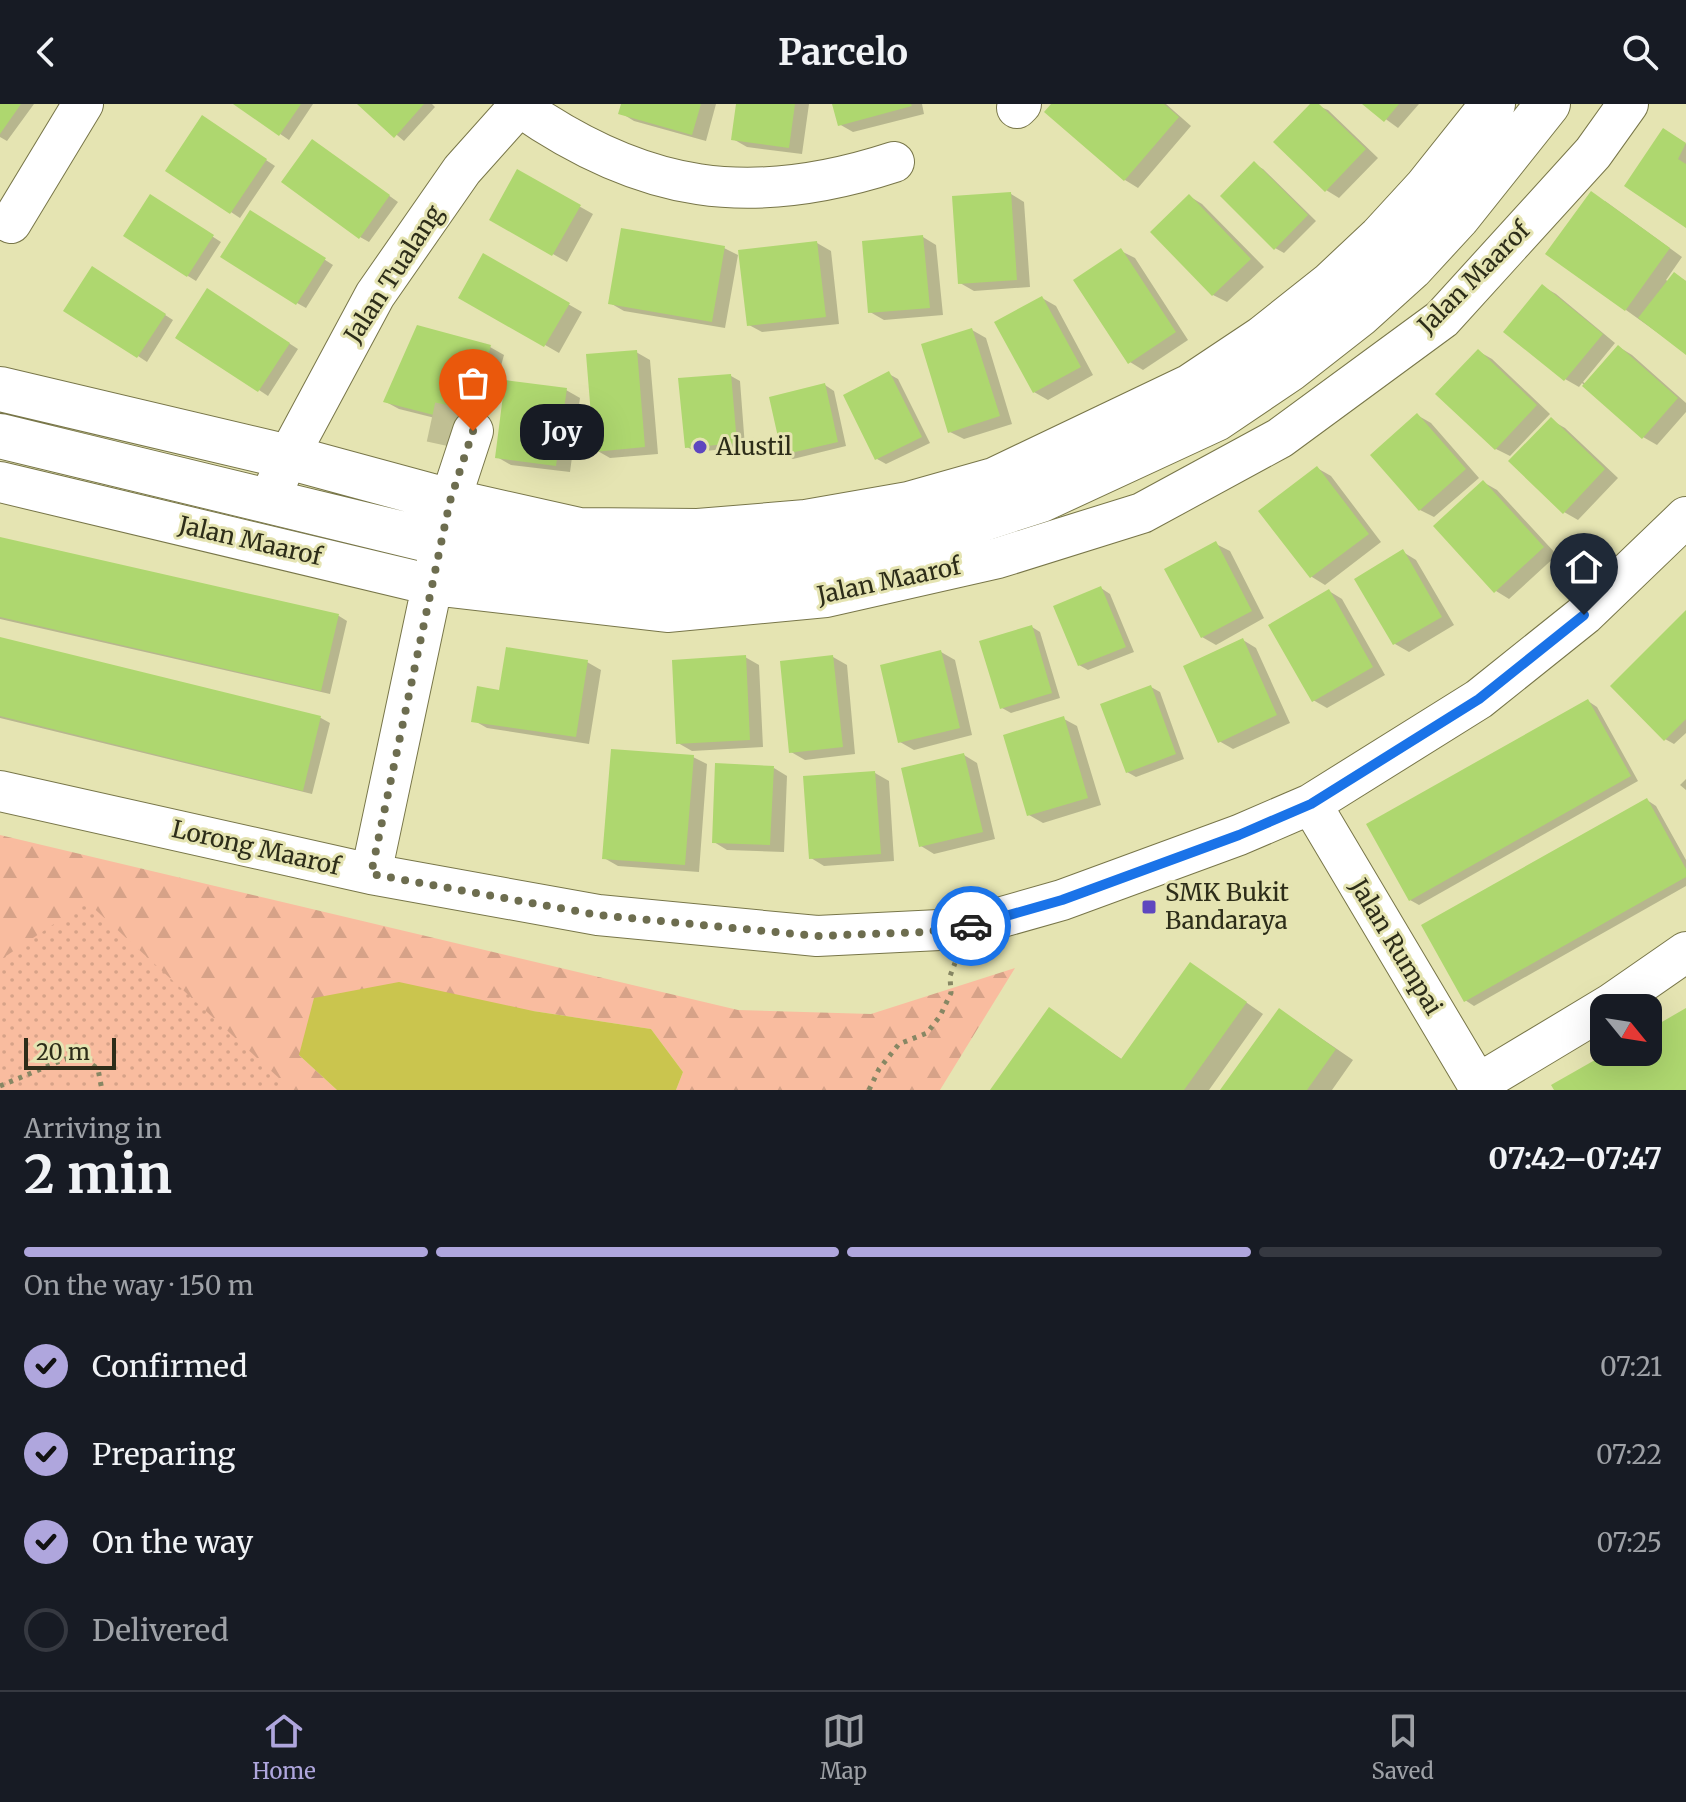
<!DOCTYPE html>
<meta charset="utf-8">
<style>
:root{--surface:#171b24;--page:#242831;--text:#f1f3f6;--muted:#9ea1a6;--line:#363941;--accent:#afa6dd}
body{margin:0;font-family:Merriweather,serif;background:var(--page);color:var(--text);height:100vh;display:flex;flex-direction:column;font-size:30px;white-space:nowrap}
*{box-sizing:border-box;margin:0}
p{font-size:26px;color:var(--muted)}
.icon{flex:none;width:44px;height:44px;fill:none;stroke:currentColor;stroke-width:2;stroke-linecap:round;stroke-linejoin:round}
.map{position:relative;height:986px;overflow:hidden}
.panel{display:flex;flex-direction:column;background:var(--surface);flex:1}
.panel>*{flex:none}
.needle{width:52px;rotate:120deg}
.controls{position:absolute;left:1590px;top:890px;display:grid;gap:16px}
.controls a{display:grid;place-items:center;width:72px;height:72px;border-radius:16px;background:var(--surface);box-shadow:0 8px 32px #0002;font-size:40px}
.scale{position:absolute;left:24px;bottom:20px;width:92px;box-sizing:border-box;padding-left:8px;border:4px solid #2d2d19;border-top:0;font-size:22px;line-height:28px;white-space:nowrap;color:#2d2d19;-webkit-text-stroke:6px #e5e4b2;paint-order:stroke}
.pin{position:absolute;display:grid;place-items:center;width:68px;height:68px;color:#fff;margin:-82px -34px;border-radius:50% 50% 50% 0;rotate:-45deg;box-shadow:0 0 8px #0007}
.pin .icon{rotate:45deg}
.courier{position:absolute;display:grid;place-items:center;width:80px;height:80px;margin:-40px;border:6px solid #1a73e8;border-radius:50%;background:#fff;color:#222;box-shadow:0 2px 10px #0007}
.bubble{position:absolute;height:56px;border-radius:24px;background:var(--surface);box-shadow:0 8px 32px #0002;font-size:26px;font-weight:700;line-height:56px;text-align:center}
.overview em{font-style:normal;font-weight:700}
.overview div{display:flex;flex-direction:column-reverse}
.overview{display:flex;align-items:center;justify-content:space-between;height:136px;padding:0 24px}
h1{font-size:52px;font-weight:700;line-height:60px}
.bar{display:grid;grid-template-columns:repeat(4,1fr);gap:12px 8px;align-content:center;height:96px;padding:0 24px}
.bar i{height:10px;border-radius:6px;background:var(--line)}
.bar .current{background:var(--accent)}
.bar p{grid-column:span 4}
ol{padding:0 24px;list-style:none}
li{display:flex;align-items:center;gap:24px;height:88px}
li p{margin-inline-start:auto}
li .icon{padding:8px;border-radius:50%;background:var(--accent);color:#111;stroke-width:4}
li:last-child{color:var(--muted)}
li i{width:44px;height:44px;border:4px solid var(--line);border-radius:50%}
header{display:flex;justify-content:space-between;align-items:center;height:104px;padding:0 24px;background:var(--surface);font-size:36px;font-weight:700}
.menu{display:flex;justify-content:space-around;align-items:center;height:112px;border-top:2px solid var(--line);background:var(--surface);font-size:22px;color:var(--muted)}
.menu a{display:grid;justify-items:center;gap:4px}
.menu .current{color:var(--accent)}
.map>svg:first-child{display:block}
.forest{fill:url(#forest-firs)}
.park{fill:url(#park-dots)}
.water{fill:#cac54e}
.shadow{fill:#0003}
.building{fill:#aed76f}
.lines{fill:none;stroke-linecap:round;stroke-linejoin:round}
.minor-tunnel{stroke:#c0bf93;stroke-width:40;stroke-dasharray:40 20;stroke-linecap:butt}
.minor-casing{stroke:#787649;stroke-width:42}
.major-casing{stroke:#787649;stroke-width:46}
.path{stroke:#878764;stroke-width:5;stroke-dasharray:4 6;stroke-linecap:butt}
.minor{stroke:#fff;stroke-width:40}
.major{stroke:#fff;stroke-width:44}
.done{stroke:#6d6d4f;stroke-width:8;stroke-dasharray:0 14.4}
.route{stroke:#1a73e8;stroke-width:10}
.poi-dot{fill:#5e47bf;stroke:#e5e4b2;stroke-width:3}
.labels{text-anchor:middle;stroke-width:6;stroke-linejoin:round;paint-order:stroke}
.street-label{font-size:24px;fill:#2d2d19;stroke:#e5e4b2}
.poi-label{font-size:24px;fill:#2d2d19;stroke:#e5e4b2;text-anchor:start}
</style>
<header><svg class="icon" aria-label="back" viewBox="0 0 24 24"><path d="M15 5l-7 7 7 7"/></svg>Parcelo<svg class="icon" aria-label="search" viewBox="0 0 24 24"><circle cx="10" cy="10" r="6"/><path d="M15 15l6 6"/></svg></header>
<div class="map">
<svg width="1686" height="986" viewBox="0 0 1686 986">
<defs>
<pattern id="forest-firs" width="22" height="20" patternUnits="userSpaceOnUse" patternTransform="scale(2)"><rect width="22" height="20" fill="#f9bc9f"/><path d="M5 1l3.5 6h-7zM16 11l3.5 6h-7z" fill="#d6a288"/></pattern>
<pattern id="park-dots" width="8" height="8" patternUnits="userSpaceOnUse" patternTransform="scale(2)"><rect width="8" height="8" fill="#f9bc9f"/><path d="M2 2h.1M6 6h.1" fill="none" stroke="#d6a288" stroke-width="1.8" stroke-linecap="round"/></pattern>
</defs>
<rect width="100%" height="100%" fill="#e5e4b2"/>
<!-- forest -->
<path class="forest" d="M0 731 738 906 871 910 1015 864 940 986H676L683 968 651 925 533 907 299 951 337 986H0Z"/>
<!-- park -->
<path class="park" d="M87 798 292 986H0V856Z"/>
<!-- water -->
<path class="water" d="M399 878 533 907 651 925 683 968 676 986H337L299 951 314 894Z"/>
<!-- shadow -->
<path class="shadow" d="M0 0H34L7 37 0 33Z
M236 0H313L289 36Z
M360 0H432L435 3 404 37Z
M623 0H716L706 37 634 17 621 9Z
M738 0H809L802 50 747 43 733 35Z
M834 0H922L924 10 853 28 839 20Z
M1053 0H1166L1191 22 1138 84 1125 76Z
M1313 0 1328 6 1378 54 1339 94 1326 86Z
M1365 0H1419L1398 24Z
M211 19 275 62 240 114 167 66Z
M1677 34 1686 40V121L1627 82Z
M321 43 398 98 369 138 360 133Z
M1254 60 1263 65 1316 117 1284 149 1275 144Z
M518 68 593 110 567 158 491 115Z
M1011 90 1024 98 1030 183 974 187 960 179Z
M1189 92 1202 100 1264 163 1227 198 1213 191Z
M1605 97 1682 153 1666 176 1669 178 1675 171 1686 177V249L1626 206Z
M159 98 221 138 196 177 188 172Z
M260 114 333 161 306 204 297 199Z
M923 133 936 141 943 211 884 216 870 208Z
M817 139 831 147 839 220 762 228 749 221Z
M724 144 738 151 725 224 624 207 610 199Z
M1121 147 1135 154 1188 236 1143 266 1130 258Z
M484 152 582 208 559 249 461 193Z
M101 170 173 216 147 258 138 252Z
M1542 182 1556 190 1615 239 1583 278 1586 280 1619 243 1632 251 1686 299V308L1657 341 1643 333 1582 279 1579 283 1565 275Z
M216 192 298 245 268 292 259 286Z
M1042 194 1056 202 1093 271 1048 296 1034 288Z
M972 226 986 234 1012 320 964 335 950 328Z
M490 243 504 251 483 326 399 305 386 298Z
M1478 247 1492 255 1550 310 1510 352 1496 345Z
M636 248 650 256 658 350 610 354 596 346Z
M889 270 898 275 930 339 886 360 877 355Z
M731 272 740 277 745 343 695 348 686 342Z
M825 281 834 287 846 342 793 355 784 350Z
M566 286 580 294 570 368 511 361 497 353Z
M1417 311 1431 319 1479 374 1434 413 1420 406Z
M1551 316 1565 324 1618 374 1578 416 1564 408Z
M1317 364 1331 372 1381 438 1325 481 1312 473 1261 407Z
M1483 378 1497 386 1557 451 1509 495 1496 487Z
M0 435 339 512 347 517 330 590 0 515Z
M1216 440 1230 447 1264 514 1216 541 1202 533Z
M1403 448 1416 456 1454 521 1409 548 1395 540Z
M1101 484 1110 490 1134 548 1088 566 1079 561Z
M1329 487 1342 495 1385 571 1327 604 1313 596Z
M1686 509V629L1674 640 1665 635Z
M1032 523 1040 528 1060 594 1011 609 1002 604Z
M0 535 321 614 330 619 312 690 0 614Z
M1243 536 1256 544 1290 619 1233 645 1219 637Z
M941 548 955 556 972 631 914 646 900 638Z
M745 553 759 561 763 643 692 647 678 639Z
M833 553 847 561 855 650 805 656 791 648Z
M587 558 601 566 589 640 487 624 473 616Z
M1151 583 1160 588 1184 655 1136 673 1127 668Z
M1588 597 1597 603 1638 677 1419 801 1410 796Z
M1064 615 1077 622 1101 701 1043 719 1029 711Z
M964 651 977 659 995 735 934 750 921 742Z
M693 653 707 660 699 768 618 762 604 754Z
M774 664 787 672 784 748 727 746 714 738Z
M875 669 889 677 894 757 824 762 811 754Z
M1686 675V686L1680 681Z
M1647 696 1656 702 1686 756V782L1474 902 1465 896Z
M1191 860 1263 910 1209 986H992L1049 906 1123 956Z
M1280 906 1353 956 1332 986H1223Z"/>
<!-- building -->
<path class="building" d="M0 0H21L0 30Z
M233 0H301L279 32Z
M357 0H424L394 34Z
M621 0H701L692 31 618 10Z
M736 0H795L789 44 731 36Z
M832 0H911L912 2 838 22Z
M1051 0H1164L1179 13 1124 77 1044 8Z
M1310 0H1319L1366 45 1325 88 1273 38Z
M1362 0H1399L1384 18Z
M202 11 267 55 230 110 165 67Z
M1663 24 1686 39 1678 55 1686 60V124L1624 82Z
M312 35 390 91 359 135 281 78Z
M1254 57 1308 111 1274 146 1220 92Z
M517 65 581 101 552 152 489 116Z
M1591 87 1670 144 1625 207 1545 150Z
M1011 88 1017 176 958 180 952 92Z
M150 90 214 131 187 173 123 132Z
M1189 90 1251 155 1212 192 1150 128Z
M250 106 326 154 296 201 220 153Z
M621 124 725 142 712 218 608 200Z
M923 131 930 204 868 209 862 137Z
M817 137 826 213 747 222 738 146Z
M1121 144 1176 228 1128 260 1073 176Z
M483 149 570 199 544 243 458 194Z
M92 162 166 210 137 254 63 207Z
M1674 168 1686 177V251L1638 214Z
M1542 180 1603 230 1564 277 1503 228Z
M207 184 290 239 258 288 175 234Z
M1042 192 1081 263 1033 289 994 218Z
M417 221 491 241 469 320 383 298Z
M972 224 1000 312 948 329 921 240Z
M1618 241 1678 294 1642 335 1582 282Z
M1478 245 1537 301 1495 346 1435 290Z
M637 246 645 343 594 348 586 250Z
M889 267 922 333 875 356 843 291Z
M731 270 737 339 685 344 678 274Z
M505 276 567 284 556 362 495 354Z
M825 279 838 338 782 351 769 293Z
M1417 309 1466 365 1419 407 1370 351Z
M1551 313 1605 365 1563 410 1508 357Z
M1317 362 1369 430 1310 474 1258 407Z
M1483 376 1544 443 1494 489 1433 422Z
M0 433 339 510 321 587 0 513Z
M1216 437 1252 507 1201 534 1164 465Z
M1403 445 1442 513 1393 541 1354 475Z
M1101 482 1126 543 1078 562 1053 502Z
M1329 485 1373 563 1312 598 1268 521Z
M1686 506V615L1664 637 1610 582Z
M1032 521 1052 589 1000 605 979 537Z
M0 533 321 612 303 687 0 612Z
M1243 534 1277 611 1218 639 1183 562Z
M506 543 588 556 576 633 471 618 477 582 499 586Z
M941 546 960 624 898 639 880 561Z
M746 551 750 636 676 640 672 556Z
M833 551 843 643 789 649 780 557Z
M1151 581 1176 650 1126 669 1100 600Z
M1588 595 1631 672 1409 797 1366 720Z
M1064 612 1088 694 1027 712 1003 631Z
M611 645 694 651 685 761 602 755Z
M964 649 983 728 919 743 901 664Z
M715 659 774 662 770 741 712 739Z
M875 667 881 750 809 755 803 672Z
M1647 694 1686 765V773L1464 898 1421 821Z
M1190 858 1247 898 1184 986H990L1049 903 1121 955Z
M1279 904 1336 945 1307 986H1220Z
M1686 904V986H1554L1551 981 1609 948H1648V926Z"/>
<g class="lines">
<!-- minor-tunnel -->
<path class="minor-tunnel" d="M431 318 473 327"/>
<defs>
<path id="minor" d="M519 2C643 89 750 105 894 58
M1017 4 1021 0
M11 119 83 0
M0 378 432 481 667 508 826 493 998 454 1142 409 1280 334 1442 215 1593 49 1628 0
M269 396 288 353 375 191 462 66 521 0
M0 687 371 770 598 811 817 832 960 825 1062 796 1239 731 1311 700 1479 595 1584 511 1686 413
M1311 700 1481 986
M371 770 450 397 473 327
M1478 980 1611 900 1686 848"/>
<path id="major" d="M0 285 288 353 450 397 579 426 698 427 806 418 909 400 994 376 1191 282 1263 234 1331 180 1381 133 1426 84 1493 0
M0 332 441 439 585 467H700L809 457 922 435 1041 396 1216 315 1290 265 1359 211 1411 164 1458 113 1548 0"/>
</defs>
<!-- minor casing -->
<use href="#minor" class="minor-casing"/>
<!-- major casing -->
<use href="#major" class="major-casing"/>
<!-- path -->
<path class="path" d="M0 982 65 955H85L98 965 102 986
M869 986 879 965 899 940 927 929 940 912 951 889 950 872 955 859"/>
<!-- minor -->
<use href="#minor" class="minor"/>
<!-- major -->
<use href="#major" class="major"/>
</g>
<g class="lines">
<!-- done -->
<path class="done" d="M473 327 450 397 371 770 598 811 817 832 923 828 971 822"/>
<!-- route -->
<path class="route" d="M971 822 1062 796 1239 731 1311 700 1479 595 1584 511"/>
</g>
<!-- markers -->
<g class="poi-dot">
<circle cx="700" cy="343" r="8"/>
<rect x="1141" y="795" width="16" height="16" rx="4"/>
</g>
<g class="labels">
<!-- street labels -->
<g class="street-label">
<text transform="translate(394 170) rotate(-57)" y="8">Jalan Tualang</text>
<text transform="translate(1474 174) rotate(-45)" y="8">Jalan Maarof</text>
<text transform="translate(250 437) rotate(13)" y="8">Jalan Maarof</text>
<text transform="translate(889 477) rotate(-12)" y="8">Jalan Maarof</text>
<text transform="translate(256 744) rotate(13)" y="8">Lorong Maarof</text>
<text transform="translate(1396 843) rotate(59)" y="8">Jalan Rumpai</text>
</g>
<!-- poi labels -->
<g class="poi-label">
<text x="716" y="351">Alustil</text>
<text x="1165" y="797">SMK Bukit<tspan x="1165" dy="28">Bandaraya</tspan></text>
</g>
</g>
</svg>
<div class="controls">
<a><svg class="needle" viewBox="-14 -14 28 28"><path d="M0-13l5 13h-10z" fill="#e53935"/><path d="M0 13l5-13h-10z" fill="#9ea1a6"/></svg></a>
</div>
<div class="scale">20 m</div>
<div class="pin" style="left:473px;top:327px;background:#ea580c"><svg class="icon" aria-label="bag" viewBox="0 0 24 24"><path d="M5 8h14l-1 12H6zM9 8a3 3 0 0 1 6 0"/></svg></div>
<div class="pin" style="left:1584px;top:511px;background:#1f2937"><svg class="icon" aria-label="home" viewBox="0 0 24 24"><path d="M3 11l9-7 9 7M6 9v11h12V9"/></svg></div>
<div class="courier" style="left:971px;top:822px"><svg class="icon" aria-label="car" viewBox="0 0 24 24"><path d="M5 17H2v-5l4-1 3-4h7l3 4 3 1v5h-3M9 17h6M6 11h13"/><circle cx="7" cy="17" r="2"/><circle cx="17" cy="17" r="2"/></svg></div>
<div class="bubble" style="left:520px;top:300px;width:84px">Joy</div>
</div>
<section class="panel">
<div class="overview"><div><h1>2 min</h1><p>Arriving in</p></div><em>07:42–07:47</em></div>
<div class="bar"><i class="current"></i><i class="current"></i><i class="current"></i><i></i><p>On the way · 150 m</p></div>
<ol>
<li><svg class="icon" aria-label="check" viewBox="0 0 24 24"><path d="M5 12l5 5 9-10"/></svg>Confirmed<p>07:21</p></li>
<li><svg class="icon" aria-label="check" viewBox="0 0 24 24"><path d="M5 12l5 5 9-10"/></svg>Preparing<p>07:22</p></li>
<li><svg class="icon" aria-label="check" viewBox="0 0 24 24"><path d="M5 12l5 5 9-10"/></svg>On the way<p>07:25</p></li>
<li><i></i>Delivered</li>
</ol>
</section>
<nav class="menu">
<a class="current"><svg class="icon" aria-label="home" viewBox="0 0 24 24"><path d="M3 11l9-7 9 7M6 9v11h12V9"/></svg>Home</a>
<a><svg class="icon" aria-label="map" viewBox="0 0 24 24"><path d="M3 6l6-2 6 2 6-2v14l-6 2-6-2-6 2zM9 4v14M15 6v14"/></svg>Map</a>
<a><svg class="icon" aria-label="saved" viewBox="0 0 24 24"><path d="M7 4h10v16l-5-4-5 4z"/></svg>Saved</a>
</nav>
